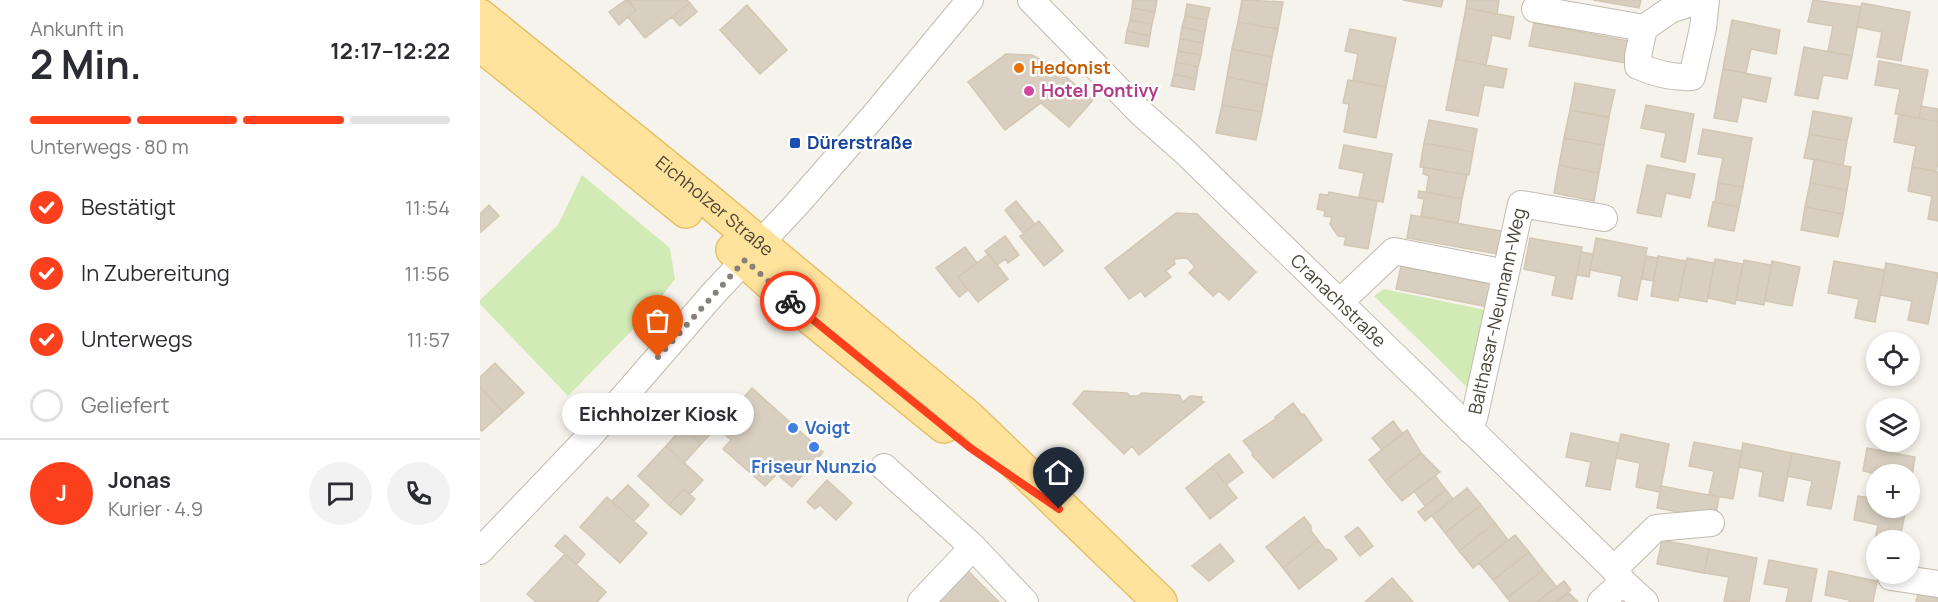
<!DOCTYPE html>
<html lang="de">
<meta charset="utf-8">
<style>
:root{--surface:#fff;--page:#f2f2f3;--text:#2b2b33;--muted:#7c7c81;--line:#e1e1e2;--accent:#fc3f1d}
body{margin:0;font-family:Manrope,sans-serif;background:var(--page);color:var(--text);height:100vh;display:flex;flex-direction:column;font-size:22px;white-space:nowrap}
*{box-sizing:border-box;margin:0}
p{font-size:20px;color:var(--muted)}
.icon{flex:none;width:33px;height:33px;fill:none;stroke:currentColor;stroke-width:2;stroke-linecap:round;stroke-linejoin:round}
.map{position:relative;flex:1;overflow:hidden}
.panel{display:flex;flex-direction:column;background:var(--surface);width:480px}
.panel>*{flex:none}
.fabs{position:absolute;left:1386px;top:332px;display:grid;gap:12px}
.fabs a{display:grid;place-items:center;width:54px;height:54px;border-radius:50%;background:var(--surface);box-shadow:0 3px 9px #0003;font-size:30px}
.pin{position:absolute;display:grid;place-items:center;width:51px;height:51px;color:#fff;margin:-62px -26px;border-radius:50% 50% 50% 0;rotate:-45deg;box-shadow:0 0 6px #0007}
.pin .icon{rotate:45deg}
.courier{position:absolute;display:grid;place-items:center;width:60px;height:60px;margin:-30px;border:4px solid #fc3f1d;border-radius:50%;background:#fff;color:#222;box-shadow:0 2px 8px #0007}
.bubble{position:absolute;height:42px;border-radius:21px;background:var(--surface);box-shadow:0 3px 9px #0003;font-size:20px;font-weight:700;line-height:42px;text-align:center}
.overview em{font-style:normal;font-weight:700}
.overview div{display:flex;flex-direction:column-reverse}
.overview{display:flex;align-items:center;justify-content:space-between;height:102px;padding:0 30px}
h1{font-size:39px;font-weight:700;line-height:45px}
.bar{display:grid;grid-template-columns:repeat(4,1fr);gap:9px 6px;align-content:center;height:72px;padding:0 30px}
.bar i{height:8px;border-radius:4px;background:var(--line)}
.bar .on{background:var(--accent)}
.bar p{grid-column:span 4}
.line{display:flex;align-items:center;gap:15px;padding:0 30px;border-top:2px solid var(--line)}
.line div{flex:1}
.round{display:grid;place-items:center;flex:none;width:63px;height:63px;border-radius:32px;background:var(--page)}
ol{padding:0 30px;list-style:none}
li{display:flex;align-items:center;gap:18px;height:66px}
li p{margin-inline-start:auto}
li .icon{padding:6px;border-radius:50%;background:var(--accent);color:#fff;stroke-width:4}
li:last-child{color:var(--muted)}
li i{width:33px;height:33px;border:3px solid var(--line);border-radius:50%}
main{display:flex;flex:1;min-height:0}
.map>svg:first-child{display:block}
.green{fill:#d2eab5}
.building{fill:#d8cfc1;stroke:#d3c7b4;stroke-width:1.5}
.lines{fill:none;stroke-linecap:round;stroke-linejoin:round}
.minor-casing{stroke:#c2bbae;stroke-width:28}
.major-casing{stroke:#e6c16a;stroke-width:36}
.minor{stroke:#fff;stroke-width:26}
.major{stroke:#ffe39c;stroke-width:33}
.done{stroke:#878178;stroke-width:6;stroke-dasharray:0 10.8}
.route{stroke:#fc3f1d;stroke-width:8}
.food-dot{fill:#e8710a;stroke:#fff;stroke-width:2}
.hotel-dot{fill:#d1479c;stroke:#fff;stroke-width:2}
.transit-dot{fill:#1a4fb4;stroke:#fff;stroke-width:2}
.shop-dot{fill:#3f7fe0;stroke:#fff;stroke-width:2}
.labels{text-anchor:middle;stroke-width:5;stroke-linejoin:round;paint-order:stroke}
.food-label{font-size:18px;font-weight:bold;fill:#c56008;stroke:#fff;text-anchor:start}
.hotel-label{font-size:18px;font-weight:bold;fill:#b23c85;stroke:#fff;text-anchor:start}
.transit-label{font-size:18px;font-weight:bold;fill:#164399;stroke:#fff;text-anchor:start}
.street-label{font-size:18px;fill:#4b4439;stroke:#fff}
.shop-label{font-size:18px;font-weight:bold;fill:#366cbe;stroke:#fff;text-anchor:start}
</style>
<main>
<section class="panel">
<div class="overview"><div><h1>2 Min.</h1><p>Ankunft in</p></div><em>12:17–12:22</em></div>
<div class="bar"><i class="on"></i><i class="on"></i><i class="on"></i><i></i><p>Unterwegs · 80 m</p></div>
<ol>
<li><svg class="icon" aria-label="check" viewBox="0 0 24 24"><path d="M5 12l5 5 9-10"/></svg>Bestätigt<p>11:54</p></li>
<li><svg class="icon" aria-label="check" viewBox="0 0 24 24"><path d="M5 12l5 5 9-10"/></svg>In Zubereitung<p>11:56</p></li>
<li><svg class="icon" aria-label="check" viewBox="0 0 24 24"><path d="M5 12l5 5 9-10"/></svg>Unterwegs<p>11:57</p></li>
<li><i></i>Geliefert</li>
</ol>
<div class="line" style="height:108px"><b class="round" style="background:var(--accent);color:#fff">J</b><div><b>Jonas</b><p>Kurier · 4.9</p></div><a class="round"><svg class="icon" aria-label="chat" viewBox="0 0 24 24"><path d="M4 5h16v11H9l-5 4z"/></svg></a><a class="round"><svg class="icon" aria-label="phone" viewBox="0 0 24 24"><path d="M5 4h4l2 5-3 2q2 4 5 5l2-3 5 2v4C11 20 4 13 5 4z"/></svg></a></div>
</section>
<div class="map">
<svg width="1458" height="602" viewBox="0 0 1458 602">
<rect width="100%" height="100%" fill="#f6f3ec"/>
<!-- green -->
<path class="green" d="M102 175 190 248 195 279 168 314 88 396 0 304V300L78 225Z
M904 289 1010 311 990 390 894 296Z"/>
<!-- building -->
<path class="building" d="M146 0 156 10 139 25 129 12Z
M148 0H207L210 3 165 38 148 17 156 10Z
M653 0H677L675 12 652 8Z
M762 0 803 2 798 29 758 22Z
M923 0H963L961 7Z
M987 0H1019L1017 14 986 8Z
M1113 0H1161L1159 8Z
M1333 0 1381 7 1372 56 1348 51 1353 26 1328 22Z
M210 3 217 12 200 26 192 17Z
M1382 3 1430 12 1421 61 1397 57 1402 32 1377 27Z
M707 4 730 8 727 20 705 16Z
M267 5 307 50 280 74 240 30Z
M652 8 675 12 672 24 650 20Z
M986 8 1034 17 1030 39 1012 35 1006 65 976 59Z
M705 16 727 20 725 32 702 27Z
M650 20 672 24 670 36 647 31Z
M1252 20 1300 30 1296 54 1271 49 1266 73 1243 69Z
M758 22 798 29 792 57 752 49Z
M1054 23 1149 41 1145 63 1049 46Z
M702 27 725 32 723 43 700 39Z
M870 29 916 38 906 87 873 80 878 54 865 51Z
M647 31 670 36 668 47 645 43Z
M700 39 723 43 721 55 698 51Z
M1324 47 1372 56 1367 79 1343 75 1338 99 1315 95Z
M752 49 792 57 787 85 747 77Z
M698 51 721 55 718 67 696 62Z
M526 54 552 55 575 67 613 100 589 127 561 103 525 130 488 82Z
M976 59 1027 69 1023 88 1004 85 998 116 966 110Z
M1399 61 1448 70 1439 118 1415 114 1420 89 1395 85Z
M696 62 718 67 716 79 694 74Z
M1243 69 1291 78 1286 102 1262 97 1257 122 1234 118Z
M694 74 716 79 714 90 691 86Z
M747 77 787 85 782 112 742 105Z
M868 80 906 87 896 138 864 132 869 104 863 103Z
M1095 83 1135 90 1129 117 1090 110Z
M742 105 782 112 776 140 736 133Z
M1166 105 1214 114 1205 162 1181 157 1186 133 1161 128Z
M1441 106 1458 109V122L1439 118Z
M1090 110 1129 118 1124 145 1084 138Z
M1333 111 1372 118 1367 141 1329 134Z
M1419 114 1458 122V162L1456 171 1432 167 1436 146 1414 142Z
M949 120 997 129 993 152 944 143Z
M1223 129 1272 138 1263 187 1238 183 1243 158 1218 154Z
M1329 134 1367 141 1363 165 1324 158Z
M1084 138 1124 145 1119 173 1079 165Z
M944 143 993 152 989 175 940 167Z
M864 145 912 154 903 202 879 197 884 173 859 168Z
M1334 159 1371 167 1367 190 1330 183Z
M1079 165 1119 173 1114 201 1074 193Z
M1167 165 1215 174 1210 198 1186 193 1181 217 1157 213Z
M944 167 987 175 982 199 946 192 949 176 943 174Z
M1432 167 1458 172V221L1448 219 1452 196 1428 191Z
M1238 183 1263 187 1259 207 1235 202Z
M1330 183 1367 190 1363 214 1325 207Z
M939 191 982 199 978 223 941 216 944 199 938 198Z
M849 192 897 201 888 249 864 245 866 237 858 236 850 224 852 217 844 216 845 211 837 209 840 194 848 195Z
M536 201 555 224 543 233 525 210Z
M1233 202 1259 207 1254 231 1228 226Z
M9 205 19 216 1 232 0 214Z
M1325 207 1363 214 1358 237 1321 230Z
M696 213 717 214 776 272 749 300 739 291 733 296 709 273 715 267 707 258 694 259 695 264 686 271 691 277 665 297 661 291 649 299 625 268Z
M931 215 1027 232 1023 255 927 238Z
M559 221 583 251 564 266 540 236Z
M525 236 539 255 528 263 525 259 517 265 505 251Z
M1050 238 1102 247 1092 299 1072 295 1076 276 1044 269Z
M1116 238 1167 248 1157 300 1138 296 1142 276 1110 270Z
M485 247 497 263 478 277 488 290 479 297 456 268Z
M1101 252 1113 254 1109 277 1097 275Z
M509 254 528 279 498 302 478 277Z
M1166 256 1178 258 1173 281 1162 279Z
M1178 256 1206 261 1198 301 1171 296Z
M1207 258 1234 263 1227 302 1199 297Z
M1235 259 1263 264 1255 304 1228 298Z
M1264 260 1291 265 1284 305 1256 300Z
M1292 261 1320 267 1312 306 1285 301Z
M1354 261 1405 270 1395 322 1375 318 1379 299 1348 293Z
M1406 263 1458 273 1448 324 1428 320 1432 301 1400 295Z
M921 266 1017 285 1014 308 916 289Z
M15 363 44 393 23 412 0 387V377Z
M0 387 23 412 2 431 0 430Z
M272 388 343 452 312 487 297 474 285 486 243 449 251 440 237 427Z
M604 391 647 393 650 396H658L662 393 699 395 703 402 710 396 722 397 721 401 724 402 659 455 652 446 644 454 593 404Z
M813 403 822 415 824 414 842 440 793 478 772 455 773 453 763 441 797 418 795 417Z
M219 410 237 427 221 444 203 427Z
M913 421 923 434 902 450 892 438Z
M203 427 221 444 204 463 186 446Z
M927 430 941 453 905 481 889 460Z
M1091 433 1139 443 1130 490 1106 486 1111 462 1086 457Z
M1141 434 1189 444 1180 492 1156 487 1160 463 1136 458Z
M1214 442 1262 451 1253 499 1229 495 1234 471 1209 466Z
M1263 443 1312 453 1303 501 1279 496 1283 472 1259 467Z
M186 446 223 480 210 494 204 489 189 505 158 476Z
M1387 448 1435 457 1430 488V474H1396L1383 471Z
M941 453 960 472 922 501 905 481Z
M1312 453 1360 462 1351 509 1327 505 1332 481 1307 476Z
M749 454 763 472 746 485 732 467Z
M732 467 757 498 730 519 706 488Z
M955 476 966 490 945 506 934 491Z
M347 480 372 503 356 520 340 505 335 509 327 502Z
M148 485 169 505 154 521 132 501Z
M1181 486 1239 497 1235 519 1177 508Z
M987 488 1001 505 965 533 952 516Z
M204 489 215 499 201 515 189 505Z
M966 490 973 499 945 521 938 512Z
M1378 496 1396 499V507H1426L1420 540H1396V549H1393L1398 525 1374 520Z
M127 497 167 533 140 563 100 527Z
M1001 505 1015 523 979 551 965 533Z
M824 517 831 526V531L838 540 803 568 786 547Z
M1015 523 1028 540 993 568 979 551Z
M878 527 893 546 880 556 865 537Z
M85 535 105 554 97 564 75 546Z
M1035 535 1049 552 1013 580 999 563Z
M838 540 845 549 850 550 857 559 819 589 803 568Z
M1182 540 1229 549 1224 573 1177 564Z
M740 544 754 561 729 581 712 566Z
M1229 549 1277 558 1269 602 1244 601 1249 577 1224 573Z
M1049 552 1063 570 1027 598 1013 580Z
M85 554 126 592 117 602H56L47 594Z
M1289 560 1337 569 1331 602H1306L1309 588 1284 584Z
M486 569 519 602H460L456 598Z
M1063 570 1077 587 1057 602H1030L1027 598Z
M1349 571 1397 581 1393 602H1369V600L1345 595Z
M912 578 933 602H885Z
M1084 581 1091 590 1076 602H1057Z
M1089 593 1098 602H1077Z
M1438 594 1458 598V602H1436Z"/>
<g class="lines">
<defs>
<g id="minor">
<path id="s1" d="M551 0 660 112 704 151 1134 569 1143 582 1165 602"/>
<path d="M1220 0 1190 10 1164 28 1158 56V66C1174 73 1194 78 1212 77L1223 28 1226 0"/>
<path d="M1055 9 1164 28"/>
<path d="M860 302 914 251 1016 271"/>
<path id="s2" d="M990 430 995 414 1041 204 1124 218"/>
<path d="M404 467 493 547 545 602"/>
<path d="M0 551 108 438 233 294 317 204 392 118 490 0"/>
<path d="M1134 569 1176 528 1231 523"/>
<path d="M1411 577 1458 584"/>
<path d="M441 602 493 547"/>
<path d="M1121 602 1143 582"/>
</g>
<g id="major">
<path id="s3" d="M0 16 225 198 488 417 680 602"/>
<path d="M0 44 206 211"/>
<path d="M253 250 315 305 464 426"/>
</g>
</defs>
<!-- minor casing -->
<use href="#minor" class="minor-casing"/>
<!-- major casing -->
<use href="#major" class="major-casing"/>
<!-- minor -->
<use href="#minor" class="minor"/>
<!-- major -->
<use href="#major" class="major"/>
</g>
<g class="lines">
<!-- done -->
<path class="done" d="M178 357 265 260 310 301"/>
<!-- route -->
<path class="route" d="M310 301 489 447 579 509"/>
</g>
<!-- markers -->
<circle class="food-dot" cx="539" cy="68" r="6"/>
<circle class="hotel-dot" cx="549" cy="91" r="6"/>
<rect class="transit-dot" x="309" y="137" width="12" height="12" rx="3"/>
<g class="shop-dot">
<circle cx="313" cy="428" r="6"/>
<circle cx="334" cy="447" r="6"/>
</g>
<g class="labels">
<!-- food labels -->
<g class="food-label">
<text x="551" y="74">Hedonist</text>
</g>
<!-- hotel labels -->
<g class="hotel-label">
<text x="561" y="97">Hotel Pontivy</text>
</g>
<!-- transit labels -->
<g class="transit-label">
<text x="327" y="149">Dürerstraße</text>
</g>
<!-- street labels -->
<g class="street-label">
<text dy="6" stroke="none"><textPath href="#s3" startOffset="302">Eichholzer Straße</textPath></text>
<text dy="6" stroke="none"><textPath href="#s1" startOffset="430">Cranachstraße</textPath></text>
<text dy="6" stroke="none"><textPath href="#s2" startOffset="122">Balthasar-Neumann-Weg</textPath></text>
</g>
<!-- shop labels -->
<g class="shop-label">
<text x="325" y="434">Voigt</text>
<text x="334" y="473" text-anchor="middle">Friseur Nunzio</text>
</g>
</g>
</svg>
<div class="fabs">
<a><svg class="icon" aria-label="locate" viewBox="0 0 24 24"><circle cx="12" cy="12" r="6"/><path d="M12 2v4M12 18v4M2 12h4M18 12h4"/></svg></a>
<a><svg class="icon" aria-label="layers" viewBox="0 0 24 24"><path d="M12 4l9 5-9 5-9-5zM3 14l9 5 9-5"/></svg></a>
<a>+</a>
<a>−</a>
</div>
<div class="pin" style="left:178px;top:357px;background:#ea580c"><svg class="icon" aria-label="bag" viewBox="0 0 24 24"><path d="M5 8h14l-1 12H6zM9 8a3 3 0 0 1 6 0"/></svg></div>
<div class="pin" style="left:579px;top:509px;background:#1f2937"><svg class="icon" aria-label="home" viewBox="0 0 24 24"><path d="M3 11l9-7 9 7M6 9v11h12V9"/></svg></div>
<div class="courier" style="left:310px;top:301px"><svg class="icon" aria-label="bike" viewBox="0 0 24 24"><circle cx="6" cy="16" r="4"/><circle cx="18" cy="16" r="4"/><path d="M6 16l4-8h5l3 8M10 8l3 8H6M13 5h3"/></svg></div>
<div class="bubble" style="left:82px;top:393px;width:192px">Eichholzer Kiosk</div>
</div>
</main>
